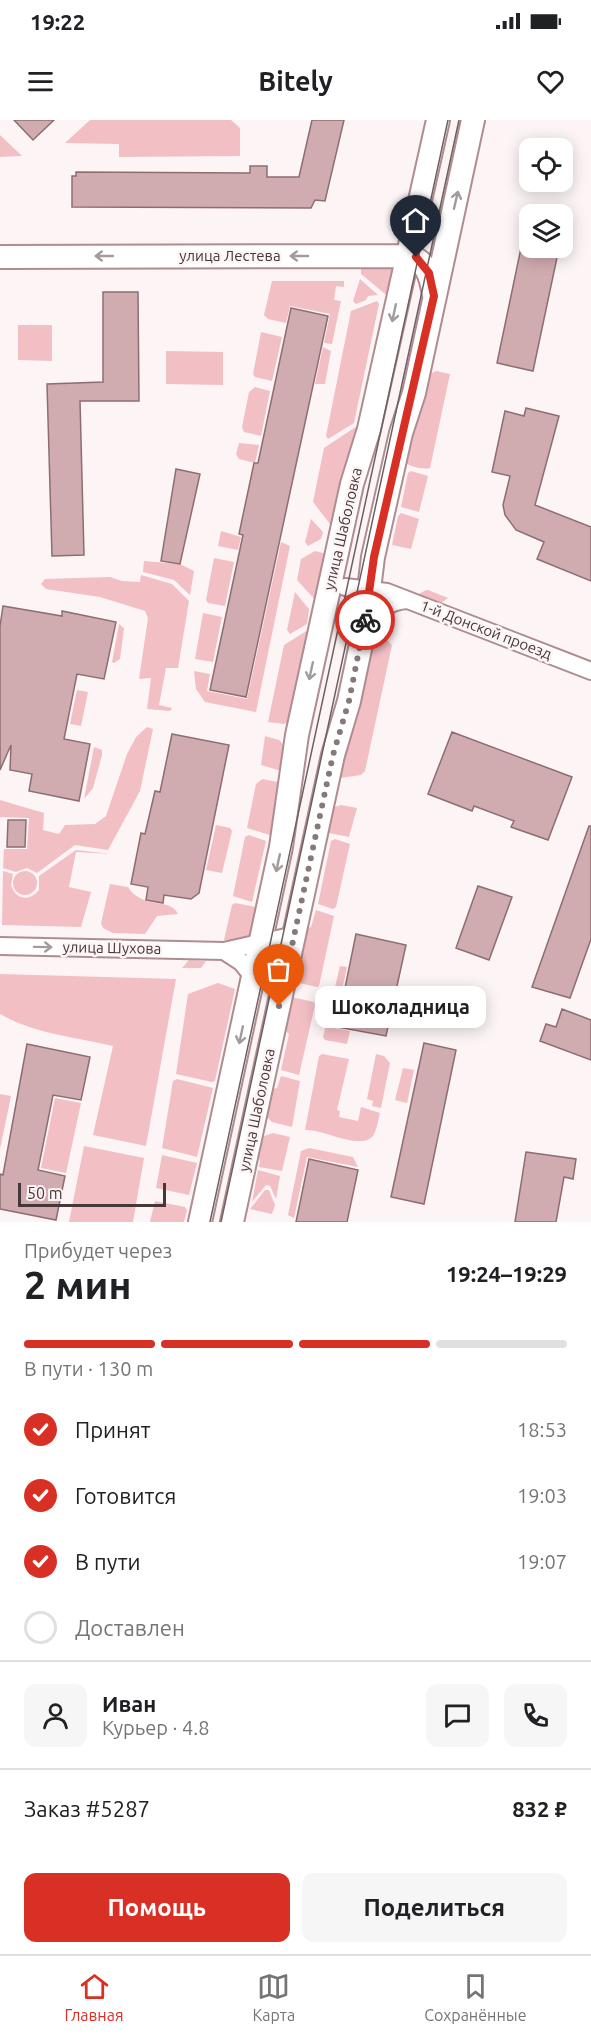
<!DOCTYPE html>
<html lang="ru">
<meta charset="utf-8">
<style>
:root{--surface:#fff;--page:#f6f6f6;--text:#202124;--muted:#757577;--line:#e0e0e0;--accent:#d93025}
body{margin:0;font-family:Ubuntu,sans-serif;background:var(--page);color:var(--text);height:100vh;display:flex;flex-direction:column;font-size:22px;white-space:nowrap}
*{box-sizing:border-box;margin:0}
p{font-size:20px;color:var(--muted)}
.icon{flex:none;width:33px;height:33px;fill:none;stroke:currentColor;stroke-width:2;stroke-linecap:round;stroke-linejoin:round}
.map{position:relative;height:1102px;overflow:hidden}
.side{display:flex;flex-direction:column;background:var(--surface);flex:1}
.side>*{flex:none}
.controls{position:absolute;left:519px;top:18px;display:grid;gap:12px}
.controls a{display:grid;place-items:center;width:54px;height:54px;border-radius:12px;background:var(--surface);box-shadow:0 3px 15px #0003;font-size:30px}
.scale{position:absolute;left:18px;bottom:15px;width:148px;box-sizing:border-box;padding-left:6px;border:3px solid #463738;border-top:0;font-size:16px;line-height:21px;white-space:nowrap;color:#463738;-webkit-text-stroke:4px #fcf4f5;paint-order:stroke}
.pin{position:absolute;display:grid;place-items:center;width:51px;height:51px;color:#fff;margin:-62px -26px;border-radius:50% 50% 50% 0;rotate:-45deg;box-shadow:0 0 6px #0007}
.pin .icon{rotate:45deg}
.courier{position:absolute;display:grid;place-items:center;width:60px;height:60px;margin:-30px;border:4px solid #d93025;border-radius:50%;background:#fff;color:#222;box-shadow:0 2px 8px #0007}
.bubble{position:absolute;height:42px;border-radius:12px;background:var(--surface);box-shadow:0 3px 15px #0003;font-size:20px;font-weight:600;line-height:42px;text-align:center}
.summary em{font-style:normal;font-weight:600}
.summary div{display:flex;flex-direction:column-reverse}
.summary{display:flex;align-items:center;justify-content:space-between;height:102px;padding:0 24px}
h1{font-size:39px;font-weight:600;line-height:45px}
.bar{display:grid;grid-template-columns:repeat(4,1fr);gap:9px 6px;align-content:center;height:72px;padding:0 24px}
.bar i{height:8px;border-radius:4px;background:var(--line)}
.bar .active{background:var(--accent)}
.bar p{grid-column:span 4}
.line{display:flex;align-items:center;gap:15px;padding:0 24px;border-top:2px solid var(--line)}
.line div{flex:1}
.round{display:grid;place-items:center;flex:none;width:63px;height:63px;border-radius:12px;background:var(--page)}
ol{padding:0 24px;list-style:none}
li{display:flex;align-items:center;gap:18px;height:66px}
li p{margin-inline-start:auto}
li .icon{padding:6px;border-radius:50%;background:var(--accent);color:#fff;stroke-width:4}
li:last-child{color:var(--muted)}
li i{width:33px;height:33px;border:3px solid var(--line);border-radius:50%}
.primary-button{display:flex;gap:12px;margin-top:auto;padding:12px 24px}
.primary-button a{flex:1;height:69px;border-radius:12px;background:var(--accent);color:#fff;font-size:24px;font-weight:600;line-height:69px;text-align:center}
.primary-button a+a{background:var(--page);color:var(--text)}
.status{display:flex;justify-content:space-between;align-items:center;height:42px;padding:0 30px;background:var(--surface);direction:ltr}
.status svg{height:16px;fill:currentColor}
header{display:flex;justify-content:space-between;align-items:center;height:78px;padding:0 24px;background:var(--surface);font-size:27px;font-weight:600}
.tab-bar{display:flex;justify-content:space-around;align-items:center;height:84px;border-top:2px solid var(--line);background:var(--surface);font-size:16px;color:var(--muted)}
.tab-bar a{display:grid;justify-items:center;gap:3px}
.tab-bar .active{color:var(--accent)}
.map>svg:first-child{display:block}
.green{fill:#f2bfc5}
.building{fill:#d0acb0;stroke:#8e6d71;stroke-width:1.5}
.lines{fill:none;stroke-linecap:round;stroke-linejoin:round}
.street-casing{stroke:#af8c90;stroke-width:20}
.secondary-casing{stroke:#af8c90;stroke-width:26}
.street{stroke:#fff;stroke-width:16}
.secondary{stroke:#fff;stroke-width:22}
.tram{stroke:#6e6061;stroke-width:1.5}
.oneway{stroke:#a29b9c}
.done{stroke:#86797a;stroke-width:6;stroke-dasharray:0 10.8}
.route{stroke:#d93025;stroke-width:8}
.labels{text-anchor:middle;stroke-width:5;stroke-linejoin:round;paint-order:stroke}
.street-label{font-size:15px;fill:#463738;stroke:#fcf4f5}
</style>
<div class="status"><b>19:22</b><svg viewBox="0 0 49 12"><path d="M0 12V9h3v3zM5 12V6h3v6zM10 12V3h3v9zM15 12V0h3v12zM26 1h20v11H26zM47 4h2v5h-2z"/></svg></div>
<header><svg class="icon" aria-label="menu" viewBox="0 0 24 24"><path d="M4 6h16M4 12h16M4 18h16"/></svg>Bitely<svg class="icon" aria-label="heart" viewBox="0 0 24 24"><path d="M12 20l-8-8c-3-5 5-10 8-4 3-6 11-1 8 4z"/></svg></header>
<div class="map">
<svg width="591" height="1102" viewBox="0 0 591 1102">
<rect width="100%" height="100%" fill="#fcf4f5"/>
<!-- green -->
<path class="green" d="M90 0H231L240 8V36L119 37V24L65 23Z
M0 15 22 36 0 37Z
M361 142 390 147 394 155 392 171 385 174 361 154Z
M360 159 378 175 368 176 366 180 356 184 353 181Z
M272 161H344V167L336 166 334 180 341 181 332 224 324 223 330 194 290 186 286 203 268 199 264 195Z
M377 181 379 184 354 303 328 319 326 316 351 191Z
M18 205H52V241L18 240Z
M261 212 282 217 272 261 255 257 253 254Z
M323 227 331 231 325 264H315Z
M166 231 223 232V265L166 264Z
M436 251 450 254 430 348C421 350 408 346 401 340L428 255Z
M255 267 270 271 261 316 244 312 242 307 249 272Z
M357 306 359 307 333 408 313 382 324 328Z
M239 323 259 325 255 343 239 339 236 334Z
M411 351 428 356 419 392 401 387 408 353Z
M401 393 419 399 411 429 392 425 398 396Z
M311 399 323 412 321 419 308 426 305 422Z
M221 411 241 417 238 430 218 426Z
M281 422 290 426 256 592 205 582 196 569 194 551 210 554 207 571 247 579Z
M315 431 327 434 319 484 297 460 301 439Z
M214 438 234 442 225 486 208 483 206 480Z
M144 441 180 444 194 451 190 475 174 460 143 452Z
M141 455 172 464 189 481 178 548H166L159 585 172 588 170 591 147 589 151 558 139 559 148 498 145 491 100 477 46 469 41 464 45 459 110 457 122 461 140 462Z
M426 470H428L448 478 441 483 419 474Z
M295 472 309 489 307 504 290 514 287 510Z
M203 493 222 497 213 542 195 539Z
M119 504 124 508 120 539 114 543 112 542Z
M316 505 291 601 284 604 268 602 284 525Z
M373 518 387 520 392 525 365 651 361 655 334 659Z
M77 570 88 572 81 606 70 604Z
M147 607 153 609 140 671 108 730 75 725 37 753 27 748 16 752 3 748 4 729H27L29 698 0 697V680L44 693 43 710 59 714 65 705 95 704 106 696 127 634 136 617Z
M265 616 279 620 284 625 285 652 261 645Z
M94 627 102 630V635L93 668 84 679Z
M262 659 283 663 277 709 270 715 247 708 256 664Z
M341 685 357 688 349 717 329 713 323 708 331 688Z
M216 705 230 708 232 711 222 753 206 750Z
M249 715 266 721 252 782 233 776 245 717Z
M335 719 350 724 336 787 333 789 318 784 331 721Z
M76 730 112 734 76 732 69 767 91 772 81 807 2 805 3 751 13 754 11 765C16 780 29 782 39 770V756Z
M13 763a12 12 0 1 1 24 0a12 12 0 1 1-24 0Z
M110 764 128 767C142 790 171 777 178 794L157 796 145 814 113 813 103 808 101 803Z
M235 783 256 787 261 793 251 817 238 821 224 820 232 785Z
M316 790 334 796 319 866 317 867 290 861 301 811 311 807Z
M189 840 203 841H206L201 848H182Z
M340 846 347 847 334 908 350 911 347 924 325 920 323 917Z
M0 854 176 859 146 1026 93 1015 113 926C75 917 35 914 0 894Z
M218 863 235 869 215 961 212 962 176 954 188 874Z
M287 876 314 882 315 885 299 955 281 950 289 914 281 907Z
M322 934 349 939 337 990 340 991 339 997 358 1001 361 987 380 993C378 1000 377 1010 373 1016 361 1031 321 1008 305 1010L319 936Z
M376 934 384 936 390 943 381 988 372 986 373 981 367 979Z
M403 948 414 950 407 983 395 980Z
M281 956 300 961 292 1007 272 1002 264 994 266 971 277 968Z
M177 959 213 968 197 1037 162 1028 173 961Z
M0 974 11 976 0 1029Z
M55 978 81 983 66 1053 41 1048Z
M273 1013 290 1017 282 1051 259 1047 260 1040 253 1033 261 1017Z
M84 1026 144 1038 133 1102H69Z
M309 1028 353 1037 358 1047 307 1037 294 1098 288 1095 301 1031Z
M162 1035 197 1043 189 1075 156 1068Z
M258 1050 280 1056 276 1079 270 1066 266 1065 252 1082Z
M265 1070H269L275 1085 272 1094 250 1089Z
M155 1081 185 1087 187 1090 184 1102H150Z"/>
<!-- building -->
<path class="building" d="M14 0H54L33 20Z
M312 0H344L325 81 315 80 311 88 72 87V56H76V52L250 53V46H267V57H299Z
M521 128H559L533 251 497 243Z
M103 172H138L139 281H80L84 435 52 436 47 264 103 262Z
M291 188 328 196 246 577 210 570 243 415 239 414 254 343H258Z
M526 288 559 296 535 385 591 407V461L537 439 544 422 516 410 505 395 503 385 510 356 492 352 505 291 524 296Z
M176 349 200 354 180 444 161 441Z
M3 486 62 496V491L116 502 104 559 77 554 64 619 90 624 79 681 29 671 32 654 10 650 11 625 0 650V506Z
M452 612 572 657 548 720 511 707 514 701 474 686 472 691 428 674Z
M172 614 229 625 199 773 191 779 164 775 163 783 146 780 148 767 131 764 141 713 145 714 155 671 160 672Z
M8 700H26L25 727H7Z
M589 706H591V819L570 878 532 867Z
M478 766 512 777 489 840 456 828Z
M356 814 406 825 386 916 337 907Z
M562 889 591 900V940L540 921 546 904 556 907Z
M424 923 456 930 424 1084 391 1077Z
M27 924 90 937 81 980 53 975 38 1050 65 1056 56 1100 0 1089V1054L3 1055Z
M526 1032 576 1039 573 1059 564 1057 556 1102H515Z
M309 1039 358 1050 347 1102H296Z"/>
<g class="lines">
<defs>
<path id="street" d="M345 467 387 472 591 551
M365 509C376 492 387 481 408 480
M0 826 224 831 295 815
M224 831 241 842 254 858"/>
<path id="secondary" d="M0 137 406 136C427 139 431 157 434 175
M200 1102 281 727 297 615 322 501 352 364 369 309 438 0
M232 1102 333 635 349 581 364 510 373 437 401 313 414 273 473 0"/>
</defs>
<!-- street casing -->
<use href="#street" class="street-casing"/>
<!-- secondary casing -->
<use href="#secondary" class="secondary-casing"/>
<!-- street -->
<use href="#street" class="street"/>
<!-- secondary -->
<use href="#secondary" class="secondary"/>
<!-- tram -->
<path class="tram" d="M210 1102 448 0
M221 1102 459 0"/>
</g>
<!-- one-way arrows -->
<defs><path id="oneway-shaft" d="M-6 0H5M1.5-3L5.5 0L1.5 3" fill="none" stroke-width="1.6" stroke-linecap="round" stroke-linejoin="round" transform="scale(1.5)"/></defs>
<g class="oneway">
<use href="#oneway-shaft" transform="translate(456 80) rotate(-77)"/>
<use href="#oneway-shaft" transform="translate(104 136) rotate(180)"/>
<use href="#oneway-shaft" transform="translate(299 136) rotate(180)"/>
<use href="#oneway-shaft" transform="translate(394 193) rotate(102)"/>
<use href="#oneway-shaft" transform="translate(311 551) rotate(102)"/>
<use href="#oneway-shaft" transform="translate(278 743) rotate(102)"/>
<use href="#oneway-shaft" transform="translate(43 827) rotate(1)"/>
<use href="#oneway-shaft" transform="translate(241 915) rotate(102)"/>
</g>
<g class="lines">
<!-- done -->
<path class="done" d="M279 886 333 635 349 581 365 500"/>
<!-- route -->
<path class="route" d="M365 500 374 437 434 176 429 153 416 137"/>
</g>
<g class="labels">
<!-- street labels -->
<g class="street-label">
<text x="230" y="141">улица Лестева</text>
<text transform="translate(343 409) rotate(-77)" y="5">улица Шаболовка</text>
<text transform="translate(486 510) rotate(21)" y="5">1-й Донской проезд</text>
<text transform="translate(112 828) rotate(1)" y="5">улица Шухова</text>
<text transform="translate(257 990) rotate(-78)" y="5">улица Шаболовка</text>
</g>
</g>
</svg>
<div class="controls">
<a><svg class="icon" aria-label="locate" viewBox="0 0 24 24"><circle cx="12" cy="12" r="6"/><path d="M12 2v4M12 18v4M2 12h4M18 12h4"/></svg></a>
<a><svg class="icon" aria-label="layers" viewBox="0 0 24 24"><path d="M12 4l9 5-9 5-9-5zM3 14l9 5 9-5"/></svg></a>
</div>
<div class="scale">50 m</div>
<div class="pin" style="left:279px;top:886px;background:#ea580c"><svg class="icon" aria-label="bag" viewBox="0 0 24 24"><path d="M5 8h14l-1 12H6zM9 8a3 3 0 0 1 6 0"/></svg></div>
<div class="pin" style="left:416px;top:137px;background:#1f2937"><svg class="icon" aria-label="home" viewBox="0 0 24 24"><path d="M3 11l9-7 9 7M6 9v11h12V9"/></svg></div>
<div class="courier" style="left:365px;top:500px"><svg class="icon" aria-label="bike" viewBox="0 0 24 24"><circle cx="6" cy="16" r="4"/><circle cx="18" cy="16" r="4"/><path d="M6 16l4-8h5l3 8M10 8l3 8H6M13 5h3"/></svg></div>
<div class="bubble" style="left:315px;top:866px;width:171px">Шоколадница</div>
</div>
<section class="side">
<div class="summary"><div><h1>2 мин</h1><p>Прибудет через</p></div><em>19:24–19:29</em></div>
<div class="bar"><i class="active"></i><i class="active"></i><i class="active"></i><i></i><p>В пути · 130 m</p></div>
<ol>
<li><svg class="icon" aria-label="check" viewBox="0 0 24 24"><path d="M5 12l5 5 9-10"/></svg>Принят<p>18:53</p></li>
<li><svg class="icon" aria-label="check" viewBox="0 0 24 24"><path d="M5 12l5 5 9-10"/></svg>Готовится<p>19:03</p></li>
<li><svg class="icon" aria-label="check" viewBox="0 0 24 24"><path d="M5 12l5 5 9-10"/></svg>В пути<p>19:07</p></li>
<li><i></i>Доставлен</li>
</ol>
<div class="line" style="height:108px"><a class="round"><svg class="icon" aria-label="person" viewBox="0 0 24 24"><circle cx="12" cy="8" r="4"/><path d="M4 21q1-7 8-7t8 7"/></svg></a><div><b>Иван</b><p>Курьер · 4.8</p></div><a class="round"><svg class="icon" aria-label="chat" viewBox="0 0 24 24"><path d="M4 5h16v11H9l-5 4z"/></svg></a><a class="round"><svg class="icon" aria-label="phone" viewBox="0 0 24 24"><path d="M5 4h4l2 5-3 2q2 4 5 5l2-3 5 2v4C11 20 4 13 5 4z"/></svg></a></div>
<div class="line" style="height:78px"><div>Заказ #5287</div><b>832 ₽</b></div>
<div class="primary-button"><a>Помощь</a><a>Поделиться</a></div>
</section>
<nav class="tab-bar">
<a class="active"><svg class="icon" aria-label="home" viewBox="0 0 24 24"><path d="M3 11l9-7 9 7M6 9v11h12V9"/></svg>Главная</a>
<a><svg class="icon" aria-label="map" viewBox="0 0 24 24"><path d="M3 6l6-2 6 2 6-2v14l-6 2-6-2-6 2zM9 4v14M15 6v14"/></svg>Карта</a>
<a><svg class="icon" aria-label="saved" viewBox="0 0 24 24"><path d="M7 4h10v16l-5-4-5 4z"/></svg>Сохранённые</a>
</nav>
